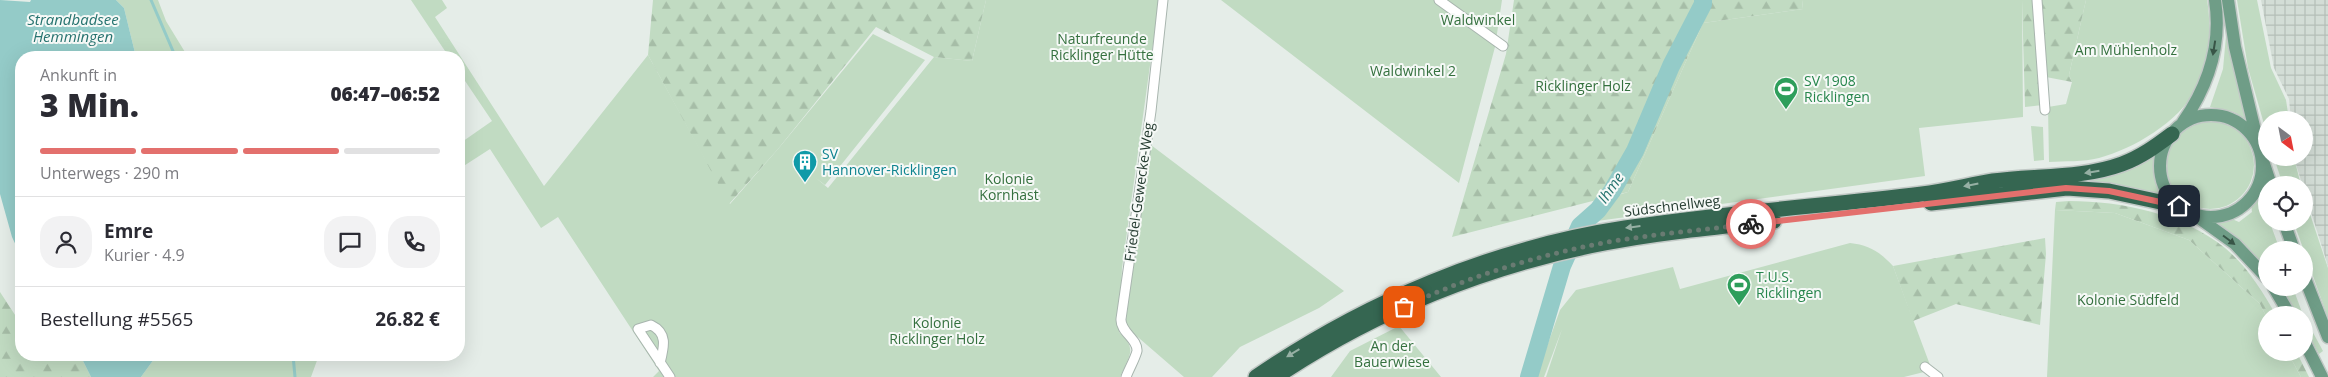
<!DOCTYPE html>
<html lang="de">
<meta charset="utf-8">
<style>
:root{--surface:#fff;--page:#f2f2f3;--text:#2b2b33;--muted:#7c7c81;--line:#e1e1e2;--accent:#e3706d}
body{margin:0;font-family:"Open Sans",sans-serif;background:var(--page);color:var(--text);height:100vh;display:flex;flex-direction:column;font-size:19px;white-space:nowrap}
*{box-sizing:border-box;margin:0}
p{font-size:16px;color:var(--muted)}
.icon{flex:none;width:28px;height:28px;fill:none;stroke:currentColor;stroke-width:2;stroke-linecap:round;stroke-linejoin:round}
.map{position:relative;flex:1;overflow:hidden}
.details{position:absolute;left:15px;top:51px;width:450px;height:310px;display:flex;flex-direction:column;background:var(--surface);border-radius:20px;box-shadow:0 5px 20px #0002}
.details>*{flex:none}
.needle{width:32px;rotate:148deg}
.buttons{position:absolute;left:2258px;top:111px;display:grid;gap:10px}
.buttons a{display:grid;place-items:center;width:55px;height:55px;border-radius:50%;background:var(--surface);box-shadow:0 5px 20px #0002;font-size:25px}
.pin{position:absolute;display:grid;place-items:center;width:42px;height:42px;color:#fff;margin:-21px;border-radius:10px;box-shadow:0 2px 8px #0006}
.courier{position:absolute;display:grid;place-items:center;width:50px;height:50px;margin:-25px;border:4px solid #e3706d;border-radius:50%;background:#fff;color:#222;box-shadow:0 1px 6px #0007}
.overview em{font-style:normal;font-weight:800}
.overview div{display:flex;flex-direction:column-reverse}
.overview{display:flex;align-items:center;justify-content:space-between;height:85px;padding:0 25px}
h1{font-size:32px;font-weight:800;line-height:38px}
.bar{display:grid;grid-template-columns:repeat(4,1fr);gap:8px 5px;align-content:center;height:60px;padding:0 25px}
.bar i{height:6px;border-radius:4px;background:var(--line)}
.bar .on{background:var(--accent)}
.bar p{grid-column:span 4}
.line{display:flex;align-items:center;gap:12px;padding:0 25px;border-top:1px solid var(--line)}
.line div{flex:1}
.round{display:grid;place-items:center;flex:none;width:52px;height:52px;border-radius:20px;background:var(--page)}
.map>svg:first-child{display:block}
.industrial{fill:url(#industrial-grid)}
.green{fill:#c1dbc2}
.forest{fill:url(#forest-firs)}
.water{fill:#94cbc8}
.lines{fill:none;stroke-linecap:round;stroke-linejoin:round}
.stream{stroke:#94cbc8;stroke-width:3}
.river{stroke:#94cbc8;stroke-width:18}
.street-casing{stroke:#a8b5ae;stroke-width:11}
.primary-casing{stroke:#c2c9c6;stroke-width:15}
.highway-casing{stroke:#c2c9c6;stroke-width:18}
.street{stroke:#fff;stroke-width:9}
.primary{stroke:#6f9d87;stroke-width:12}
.highway{stroke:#356651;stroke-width:15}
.oneway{fill:#385547}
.oneway2{fill:#96b0a4}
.done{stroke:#697b72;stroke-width:5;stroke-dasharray:0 9}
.route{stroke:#e3706d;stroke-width:6}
.labels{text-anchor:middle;stroke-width:4;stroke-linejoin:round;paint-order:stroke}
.park-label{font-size:14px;fill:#34703e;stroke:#f6f9f7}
.leisure-label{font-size:14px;fill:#27864d;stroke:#f6f9f7;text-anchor:start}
.culture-label{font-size:14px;fill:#0d838f;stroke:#f6f9f7;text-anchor:start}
.street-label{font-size:14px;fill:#263d32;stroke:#f6f9f7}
.water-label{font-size:15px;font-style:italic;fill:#26736f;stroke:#f6f9f7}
</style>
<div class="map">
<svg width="2328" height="377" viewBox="0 0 2328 377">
<defs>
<pattern id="industrial-grid" width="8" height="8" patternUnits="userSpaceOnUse" patternTransform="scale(1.25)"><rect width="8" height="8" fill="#d3ddd6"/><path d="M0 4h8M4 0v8" fill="none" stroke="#b5bfb8"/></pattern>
<pattern id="forest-firs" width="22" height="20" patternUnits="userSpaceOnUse" patternTransform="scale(1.25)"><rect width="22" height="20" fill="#c1dbc2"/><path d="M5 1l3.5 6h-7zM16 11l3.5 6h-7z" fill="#a6bda7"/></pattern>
</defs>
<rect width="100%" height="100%" fill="#e5ede8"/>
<!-- industrial -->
<path class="industrial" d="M2261 0H2328V266L2294 158H2304V120H2291L2289 99 2274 68Z"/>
<!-- green -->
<path class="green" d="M116 0H158L166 21 188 57H136L124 8Z
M411 0H442L447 8 435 17 544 186 648 55 730 204 778 149 873 34 925 60 825 185 816 178 828 188 934 57 972 61 986 0H1159L1122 268 1119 332C1138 349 1129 356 1120 377H653L659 371 558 217 541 228 490 149 459 169V144L492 121 459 72V58L449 57Z
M1221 0H1502L1495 47 1459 183Z
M1802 0H2022L2023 117 1919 128 1925 176 1597 221 1609 198 1628 192 1703 23 1803 9Z
M2086 0H2207C2212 28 2209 64 2196 89 2179 122 2133 149 2099 158 2083 162 2065 161 2049 162L2048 107 2066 104 2072 82 2069 75Z
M2237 0H2257L2271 68 2286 100 2289 120H2266V131L2248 68Z
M2226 36 2249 122 2234 112 2210 107 2223 69Z
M2166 165a44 44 0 1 1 88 0a44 44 0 1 1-88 0Z
M2031 126 2043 127 2044 160 2034 161Z
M1151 145 1344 291 1319 308 1240 347 1212 377H1184L1125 326Z
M2155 156V178L2160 194 2086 180 2124 171Z
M2274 158H2294L2301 185H2283Z
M2258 196H2260L2266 212V222L2270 223 2280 250H2266V271L2215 224V222L2232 219 2239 222 2252 212 2251 204Z
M2304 196 2328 268V318L2294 223 2304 222Z
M2055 210 2115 213 2189 240 2260 304 2266 316V352L2288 353 2301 377H2047Z
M1850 243C1869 245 1880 252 1893 266L1930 365 1924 372 1904 377H1546L1562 329 1544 377H1536L1560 310 1576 290 1673 267 1680 289Z
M2279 288H2293L2303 315H2296Z
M2304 316 2323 351 2319 354 2304 327Z
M1399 326 1441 377H1331L1350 351Z
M157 355H319L311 377H141Z"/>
<!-- forest -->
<path class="forest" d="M653 0H986L972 61 934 57 876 27 778 149 729 204 648 55Z
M1514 0H1802L1803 9 1703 23 1628 192 1452 237 1506 54Z
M2022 0H2086L2069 75 2072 82 2046 77 2042 105 2025 107Z
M2069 201C2122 201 2183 214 2225 248 2247 266 2262 291 2276 315L2266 316 2260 304 2189 240 2115 213 2055 210 2056 202Z
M2045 238 2046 254 2040 325 1956 304 1913 321 1893 266Z
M0 292 21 324V355H80L91 377H0Z
M2288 353H2297L2309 377H2301Z"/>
<!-- water -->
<path class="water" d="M0 0 30 2 31 0H116L124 8 136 57 21 58V256L12 237 0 194Z
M80 355H157L141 377H91Z"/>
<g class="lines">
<!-- stream -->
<path class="stream" d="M151 0 176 58
M293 355 295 377"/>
<!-- river -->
<path class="river" d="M1529 377 1562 266 1580 226 1598 210 1612 191 1635 151 1671 66 1703 4V0"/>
<defs>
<path id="street" d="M1439 0 1503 46
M2037 0 2045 110
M660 363C664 347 668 333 651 325L638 329 670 377
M1925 367 1938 377
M1126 377C1129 369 1135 359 1137 351 1138 339 1120 332 1121 319L1151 111 1163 0"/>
<path id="primary" d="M2228 0 2235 47 2257 139
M2160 166a51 51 0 1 1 102 0a51 51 0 1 1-102 0Z
M2183 122C2208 86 2222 45 2215 0
M2264 164 2271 185
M2196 216 2235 244 2266 277
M2284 222 2294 250
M2304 276 2328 337
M2274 288 2290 315
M2304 341 2322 377"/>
<path id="highway" d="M1931 203 2067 188 2109 191 2179 206
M1256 377C1365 302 1493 248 1625 228 1723 213 1823 206 1922 194 1946 191 1969 185 1993 181 2036 175 2081 179 2122 164 2141 157 2156 146 2172 134
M1276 377C1374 311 1488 265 1605 243 1661 232 1718 227 1774 221"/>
</defs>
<!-- street casing -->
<use href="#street" class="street-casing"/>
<!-- primary casing -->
<use href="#primary" class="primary-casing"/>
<!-- highway casing -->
<use href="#highway" class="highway-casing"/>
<!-- street -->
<use href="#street" class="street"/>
<!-- primary -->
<use href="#primary" class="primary"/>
<!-- highway -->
<use href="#highway" class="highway"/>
</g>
<!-- one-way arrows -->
<defs><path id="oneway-solid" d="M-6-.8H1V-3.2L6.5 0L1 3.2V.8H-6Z" transform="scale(1.25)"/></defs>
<g class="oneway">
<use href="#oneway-solid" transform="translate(2214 48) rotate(99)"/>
<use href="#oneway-solid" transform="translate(2229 240) rotate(37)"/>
</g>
<g class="oneway2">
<use href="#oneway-solid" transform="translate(2092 172) rotate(171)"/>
<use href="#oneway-solid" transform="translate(1971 185) rotate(169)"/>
<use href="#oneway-solid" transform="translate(1633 227) rotate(173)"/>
<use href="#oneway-solid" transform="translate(1293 353) rotate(149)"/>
</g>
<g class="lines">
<!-- done -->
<path class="done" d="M1404 307C1467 277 1535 256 1603 243 1652 234 1702 230 1751 224"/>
<!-- route -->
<path class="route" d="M1751 224 2066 188 2109 191 2179 206"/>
</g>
<!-- icons -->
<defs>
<symbol id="stadium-pin" viewBox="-11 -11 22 30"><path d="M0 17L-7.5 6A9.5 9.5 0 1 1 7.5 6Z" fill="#2e9e5b" stroke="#f6f9f7"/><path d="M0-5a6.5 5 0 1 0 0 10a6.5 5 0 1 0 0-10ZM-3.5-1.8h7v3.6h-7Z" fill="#fff"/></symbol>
<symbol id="building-pin" viewBox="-11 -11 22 30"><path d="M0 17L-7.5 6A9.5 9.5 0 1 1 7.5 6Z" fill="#0f9aa8" stroke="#f6f9f7"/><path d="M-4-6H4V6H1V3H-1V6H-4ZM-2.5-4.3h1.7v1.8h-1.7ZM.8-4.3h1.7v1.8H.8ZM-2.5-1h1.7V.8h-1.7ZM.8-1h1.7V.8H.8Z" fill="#fff"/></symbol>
</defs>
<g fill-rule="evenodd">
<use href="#stadium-pin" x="1772" y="75" width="28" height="38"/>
<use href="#building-pin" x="791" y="148" width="28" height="38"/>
<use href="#stadium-pin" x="1725" y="271" width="28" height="38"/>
</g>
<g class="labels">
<!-- park labels -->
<g class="park-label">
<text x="1478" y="25">Waldwinkel</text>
<text x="1102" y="44">Naturfreunde<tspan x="1102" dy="16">Ricklinger Hütte</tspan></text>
<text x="2126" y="55">Am Mühlenholz</text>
<text x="1413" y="76">Waldwinkel 2</text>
<text x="1583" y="91">Ricklinger Holz</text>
<text x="1009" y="184">Kolonie<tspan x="1009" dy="16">Kornhast</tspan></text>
<text x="2128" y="305">Kolonie Südfeld</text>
<text x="937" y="328">Kolonie<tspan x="937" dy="16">Ricklinger Holz</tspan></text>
<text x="1392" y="351">An der<tspan x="1392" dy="16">Bauerwiese</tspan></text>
</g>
<!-- leisure labels -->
<g class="leisure-label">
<text x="1804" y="86">SV 1908<tspan x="1804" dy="16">Ricklingen</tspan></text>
<text x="1756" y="282">T.U.S.<tspan x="1756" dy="16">Ricklingen</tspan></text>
</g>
<!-- culture labels -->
<g class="culture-label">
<text x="822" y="159">SV<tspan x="822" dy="16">Hannover-Ricklingen</tspan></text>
</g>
<!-- street labels -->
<g class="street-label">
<text transform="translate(1139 192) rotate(-82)" y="5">Friedel-Gewecke-Weg</text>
<text transform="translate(1672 206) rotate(-7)" y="5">Südschnellweg</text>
</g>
<!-- water labels -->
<g class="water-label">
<text x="73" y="25">Strandbadsee<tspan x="73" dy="17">Hemmingen</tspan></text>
<text transform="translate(1611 188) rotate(-55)" y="5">Ihme</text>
</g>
</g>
</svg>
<div class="buttons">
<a><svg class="needle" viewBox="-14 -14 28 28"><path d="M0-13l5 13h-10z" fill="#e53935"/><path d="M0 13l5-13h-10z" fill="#7c7c81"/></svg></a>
<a><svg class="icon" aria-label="locate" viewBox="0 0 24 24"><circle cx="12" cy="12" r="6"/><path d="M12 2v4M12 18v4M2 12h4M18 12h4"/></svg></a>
<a>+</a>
<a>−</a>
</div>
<div class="pin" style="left:1404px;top:307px;background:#ea580c"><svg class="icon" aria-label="bag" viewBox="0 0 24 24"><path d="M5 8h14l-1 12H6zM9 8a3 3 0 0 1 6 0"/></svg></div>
<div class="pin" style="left:2179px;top:206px;background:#1f2937"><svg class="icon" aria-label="home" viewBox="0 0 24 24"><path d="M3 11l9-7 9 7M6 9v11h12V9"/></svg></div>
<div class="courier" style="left:1751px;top:224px"><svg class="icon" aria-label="bike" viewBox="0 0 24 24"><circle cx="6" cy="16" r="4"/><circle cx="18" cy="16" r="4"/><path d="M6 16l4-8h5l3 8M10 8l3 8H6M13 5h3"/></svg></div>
<section class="details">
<div class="overview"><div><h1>3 Min.</h1><p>Ankunft in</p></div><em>06:47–06:52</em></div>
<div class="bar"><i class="on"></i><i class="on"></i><i class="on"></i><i></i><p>Unterwegs · 290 m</p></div>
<div class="line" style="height:90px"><a class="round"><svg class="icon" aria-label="person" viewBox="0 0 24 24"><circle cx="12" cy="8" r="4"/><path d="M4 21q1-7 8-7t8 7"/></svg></a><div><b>Emre</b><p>Kurier · 4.9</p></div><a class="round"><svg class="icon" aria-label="chat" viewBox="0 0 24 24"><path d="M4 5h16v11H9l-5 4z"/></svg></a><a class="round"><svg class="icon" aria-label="phone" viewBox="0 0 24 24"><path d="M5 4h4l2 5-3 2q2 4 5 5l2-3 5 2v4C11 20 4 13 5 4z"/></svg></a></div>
<div class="line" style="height:65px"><div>Bestellung #5565</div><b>26.82 €</b></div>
</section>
</div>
